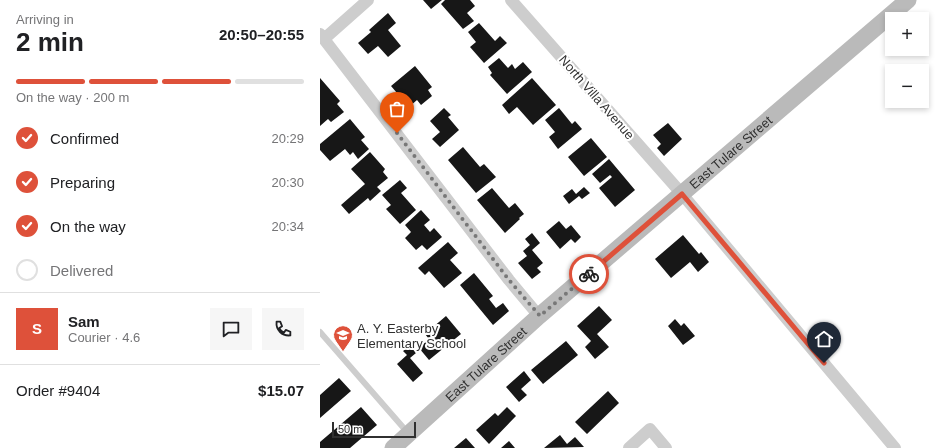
<!DOCTYPE html>
<meta charset="utf-8">
<style>
:root{--surface:#fff;--page:#f6f6f6;--text:#202124;--muted:#757577;--line:#e0e0e0;--accent:#de513a}
body{margin:0;font-family:Helvetica,sans-serif;background:var(--page);color:var(--text);height:100vh;display:flex;flex-direction:column;font-size:15px;white-space:nowrap}
*{box-sizing:border-box;margin:0}
p{font-size:13px;color:var(--muted)}
.icon{flex:none;width:22px;height:22px;fill:none;stroke:currentColor;stroke-width:2;stroke-linecap:round;stroke-linejoin:round}
.map{position:relative;flex:1;overflow:hidden}
.details{display:flex;flex-direction:column;background:var(--surface);width:320px}
.details>*{flex:none}
.tools{position:absolute;left:565px;top:12px;display:grid;gap:8px}
.tools a{display:grid;place-items:center;width:44px;height:44px;border-radius:0px;background:var(--surface);box-shadow:0 2px 6px #0003;font-size:20px}
.scale{position:absolute;left:12px;bottom:10px;width:84px;box-sizing:border-box;padding-left:4px;border:2px solid #303030;border-top:0;font-size:11px;line-height:14px;white-space:nowrap;color:#303030;-webkit-text-stroke:3px #fff;paint-order:stroke}
.pin{position:absolute;display:grid;place-items:center;width:34px;height:34px;color:#fff;margin:-41px -17px;border-radius:50% 50% 50% 0;rotate:-45deg;box-shadow:0 0 4px #0007}
.pin .icon{rotate:45deg}
.courier{position:absolute;display:grid;place-items:center;width:40px;height:40px;margin:-20px;border:3px solid #de513a;border-radius:50%;background:#fff;color:#222;box-shadow:0 1px 5px #0007}
.head em{font-style:normal;font-weight:700}
.head div{display:flex;flex-direction:column-reverse}
.head{display:flex;align-items:center;justify-content:space-between;height:68px;padding:0 16px}
h1{font-size:26px;font-weight:700;line-height:30px}
.bar{display:grid;grid-template-columns:repeat(4,1fr);gap:6px 4px;align-content:center;height:48px;padding:0 16px}
.bar i{height:5px;border-radius:3px;background:var(--line)}
.bar .selected{background:var(--accent)}
.bar p{grid-column:span 4}
.line{display:flex;align-items:center;gap:10px;padding:0 16px;border-top:1px solid var(--line)}
.line div{flex:1}
.round{display:grid;place-items:center;flex:none;width:42px;height:42px;border-radius:0px;background:var(--page)}
ol{padding:0 16px;list-style:none}
li{display:flex;align-items:center;gap:12px;height:44px}
li p{margin-inline-start:auto}
li .icon{padding:4px;border-radius:50%;background:var(--accent);color:#fff;stroke-width:4}
li:last-child{color:var(--muted)}
li i{width:22px;height:22px;border:2px solid var(--line);border-radius:50%}
main{display:flex;flex:1;min-height:0}
.map>svg:first-child{display:block}
.building{fill:#171717}
.lines{fill:none;stroke-linecap:round;stroke-linejoin:round}
.service{stroke:#cdcdcd;stroke-width:6}
.minor{stroke:#cdcdcd;stroke-width:12}
.secondary{stroke:#bababa;stroke-width:17}
.done{stroke:#787878;stroke-width:4;stroke-dasharray:0 7.2}
.route{stroke:#de513a;stroke-width:5}
.labels{text-anchor:middle;stroke-width:4;stroke-linejoin:round;paint-order:stroke}
.street-label{font-size:13px;fill:#303030;stroke:#fff}
.poi-label{font-size:13px;fill:#303030;stroke:#fff;text-anchor:start}
</style>
<main>
<section class="details">
<div class="head"><div><h1>2 min</h1><p>Arriving in</p></div><em>20:50–20:55</em></div>
<div class="bar"><i class="selected"></i><i class="selected"></i><i class="selected"></i><i></i><p>On the way · 200 m</p></div>
<ol>
<li><svg class="icon" aria-label="check" viewBox="0 0 24 24"><path d="M5 12l5 5 9-10"/></svg>Confirmed<p>20:29</p></li>
<li><svg class="icon" aria-label="check" viewBox="0 0 24 24"><path d="M5 12l5 5 9-10"/></svg>Preparing<p>20:30</p></li>
<li><svg class="icon" aria-label="check" viewBox="0 0 24 24"><path d="M5 12l5 5 9-10"/></svg>On the way<p>20:34</p></li>
<li><i></i>Delivered</li>
</ol>
<div class="line" style="height:72px"><b class="round" style="background:var(--accent);color:#fff">S</b><div><b>Sam</b><p>Courier · 4.6</p></div><a class="round"><svg class="icon" aria-label="chat" viewBox="0 0 24 24"><path d="M4 5h16v11H9l-5 4z"/></svg></a><a class="round"><svg class="icon" aria-label="phone" viewBox="0 0 24 24"><path d="M5 4h4l2 5-3 2q2 4 5 5l2-3 5 2v4C11 20 4 13 5 4z"/></svg></a></div>
<div class="line" style="height:52px"><div>Order #9404</div><b>$15.07</b></div>
</section>
<div class="map">
<svg width="621" height="448" viewBox="0 0 621 448">
<rect width="100%" height="100%" fill="#fff"/>
<!-- building -->
<path class="building" d="M103 0H122L111 9Z
M125 0H150L155 6 147 13 154 21 143 29 121 4Z
M68 13 76 23 68 30 81 46 68 57 58 46 48 54 38 43 51 32 49 30Z
M159 23 175 41 180 36 187 43 164 63 150 47 156 42 148 32Z
M179 58 188 68 192 64 195 69 203 62 212 72 187 94 170 75 172 73 168 67Z
M95 66 112 87 108 90 112 96 101 105 97 100 89 107 71 86Z
M0 78 20 101 17 104 24 112 11 122 8 119 0 126Z
M212 78 236 105 213 125 197 107 189 114 182 105Z
M124 108 131 115 128 117 139 130 120 147 112 139 120 132 110 121Z
M239 108 252 124 255 121 262 129 238 149 229 137 235 132 225 120Z
M30 119 45 137 41 140 49 149 38 159 33 152 30 155 25 149 10 161 0 150V144Z
M348 123 362 139 344 156 337 148 341 144 333 135Z
M271 138 287 157 264 176 248 157Z
M143 147 160 167 164 164 176 177 156 193 128 160Z
M50 152 65 169 63 172 68 178 57 187 61 191 50 201 48 198 29 214 21 205 45 184 31 169Z
M289 159 315 190 295 207 279 188 292 177 290 175 280 183 272 174Z
M80 180 87 188 81 193 96 210 80 224 66 209 71 205 62 195Z
M264 187 270 193 262 199 259 196 249 204 243 196 252 189 256 194Z
M172 188 189 208 195 203 204 214 199 218 200 219 185 233 157 200Z
M101 210 110 220 104 225 110 232 114 228 122 237 107 250 102 245 96 250 85 238 91 232 85 225Z
M239 221 246 229 251 225 261 237 255 243 251 239 240 249 226 232Z
M212 233 220 243 212 250 223 263 217 268 221 272 212 279 198 263 207 256 203 251 210 245 205 239Z
M363 235 379 254 381 252 389 262 378 272 370 262 351 278 335 259Z
M128 242 138 253 130 260 142 273 124 288 109 271 105 275 98 268Z
M154 273 173 296 169 299 176 308 183 303 189 311 173 325 140 285Z
M279 306 292 320 277 334 289 347 275 359 265 347 271 341 257 326Z
M126 316 141 334 109 360 99 348 109 339 105 334Z
M355 319 361 326 364 323 375 336 363 345 348 326Z
M246 341 258 355 223 384 211 370Z
M90 346 96 353 90 358 103 373 93 382 77 364 87 355 83 351Z
M204 371 211 380 201 389 207 395 199 402 186 387Z
M19 378 31 391 0 418V395Z
M288 391 299 403 267 434 255 422Z
M41 407 57 425 30 448H0V442Z
M187 407 196 416 169 444 156 430 175 413 178 416Z
M240 435 247 444 255 437 264 447 224 448Z
M146 438 155 448H134Z
M189 441 195 448H181Z"/>
<g class="lines">
<!-- service -->
<path class="service" d="M0 332 88 433"/>
<!-- minor -->
<path class="minor" d="M191 0 362 194 575 448
M0 34 189 280 219 316
M4 39 48 0
M309 448 330 429 346 448"/>
<!-- secondary -->
<path class="secondary" id="s1" d="M73 448 219 316 588 0"/>
</g>
<g class="lines">
<!-- done -->
<path class="done" d="M77 133 189 280 220 316 269 274"/>
<!-- route -->
<path class="route" d="M269 274 362 194 504 363"/>
</g>
<!-- icons -->
<defs>
<symbol id="school-pin" viewBox="-11 -11 22 30"><path d="M0 17L-7.5 6A9.5 9.5 0 1 1 7.5 6Z" fill="#de513a" stroke="#fff"/><path d="M0-5L7-2L0 1L-7-2ZM-4 1L0 2.5L4 1V4Q0 6-4 4Z" fill="#fff"/></symbol>
</defs>
<g fill-rule="evenodd">
<use href="#school-pin" x="12" y="324" width="22" height="30"/>
</g>
<g class="labels">
<!-- street labels -->
<g class="street-label">
<text transform="translate(277 97) rotate(49)" y="5">North Villa Avenue</text>
<text dy="5" stroke="none"><textPath href="#s1" startOffset="449">East Tulare Street</textPath></text>
<text dy="5" stroke="none"><textPath href="#s1" startOffset="125">East Tulare Street</textPath></text>
</g>
<!-- poi labels -->
<g class="poi-label">
<text x="37" y="333">A. Y. Easterby<tspan x="37" dy="15">Elementary School</tspan></text>
</g>
</g>
</svg>
<div class="tools">
<a>+</a>
<a>−</a>
</div>
<div class="scale">50 m</div>
<div class="pin" style="left:77px;top:133px;background:#ea580c"><svg class="icon" aria-label="bag" viewBox="0 0 24 24"><path d="M5 8h14l-1 12H6zM9 8a3 3 0 0 1 6 0"/></svg></div>
<div class="pin" style="left:504px;top:363px;background:#1f2937"><svg class="icon" aria-label="home" viewBox="0 0 24 24"><path d="M3 11l9-7 9 7M6 9v11h12V9"/></svg></div>
<div class="courier" style="left:269px;top:274px"><svg class="icon" aria-label="bike" viewBox="0 0 24 24"><circle cx="6" cy="16" r="4"/><circle cx="18" cy="16" r="4"/><path d="M6 16l4-8h5l3 8M10 8l3 8H6M13 5h3"/></svg></div>
</div>
</main>
